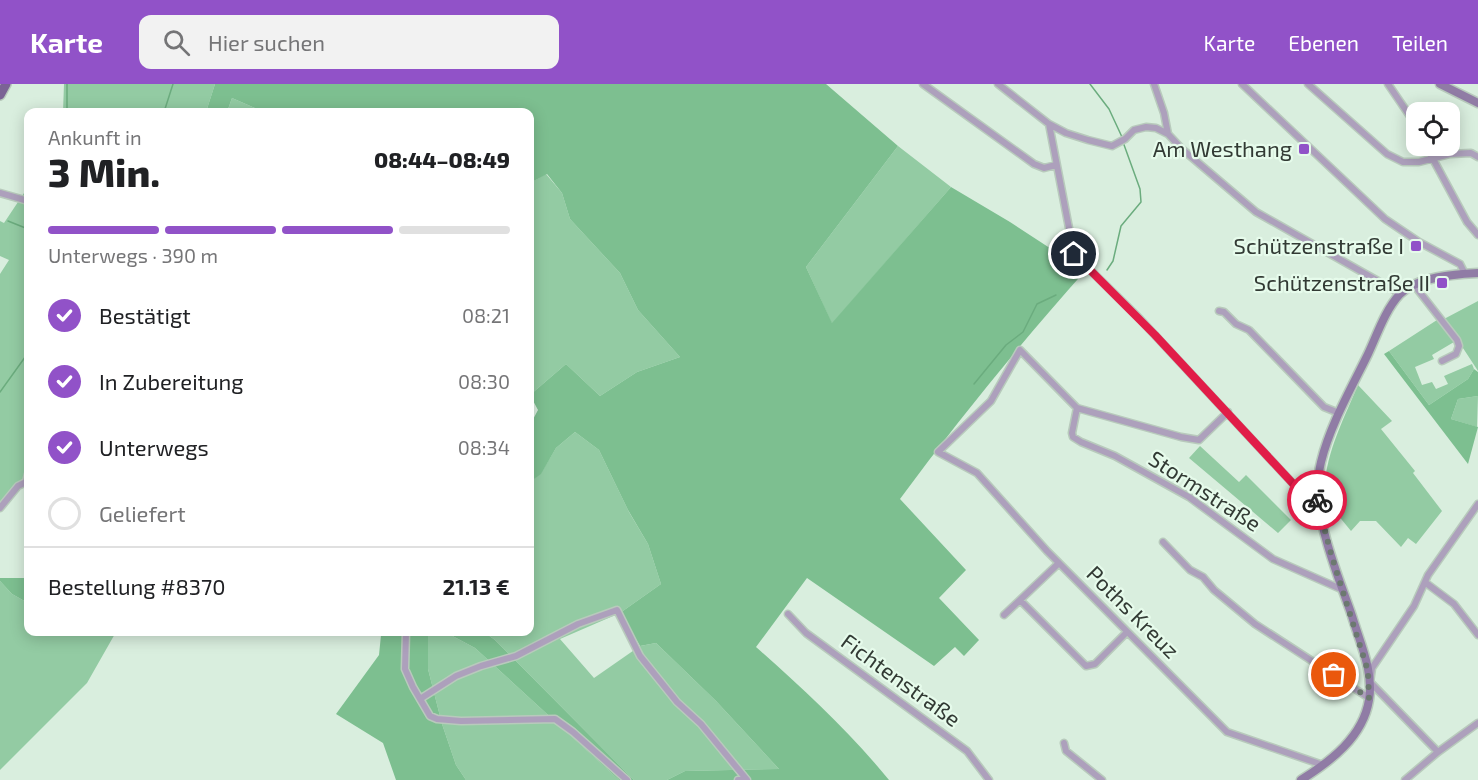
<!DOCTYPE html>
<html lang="de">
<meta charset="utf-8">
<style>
:root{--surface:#fff;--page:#f2f2f2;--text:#202124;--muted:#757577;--line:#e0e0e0;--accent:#9152c8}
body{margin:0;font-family:"Exo 2",sans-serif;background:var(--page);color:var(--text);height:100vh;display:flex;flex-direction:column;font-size:22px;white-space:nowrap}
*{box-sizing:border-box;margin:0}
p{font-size:20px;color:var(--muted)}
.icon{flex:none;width:33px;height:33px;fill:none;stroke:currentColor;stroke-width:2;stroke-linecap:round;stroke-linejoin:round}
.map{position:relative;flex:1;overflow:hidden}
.sheet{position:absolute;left:24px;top:24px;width:510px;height:528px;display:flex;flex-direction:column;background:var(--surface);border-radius:12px;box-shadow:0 3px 15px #0003}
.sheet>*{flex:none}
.controls{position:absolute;left:1406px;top:18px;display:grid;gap:12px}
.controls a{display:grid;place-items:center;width:54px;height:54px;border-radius:12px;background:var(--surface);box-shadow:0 3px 15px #0003;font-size:30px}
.pin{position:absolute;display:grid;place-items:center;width:51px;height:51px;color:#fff;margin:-26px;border:3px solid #fff;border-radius:50%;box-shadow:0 2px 6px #0007}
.courier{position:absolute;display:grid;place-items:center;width:60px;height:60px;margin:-30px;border:4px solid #e11d48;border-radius:50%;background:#fff;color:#222;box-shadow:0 2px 8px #0007}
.headline em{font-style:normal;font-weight:800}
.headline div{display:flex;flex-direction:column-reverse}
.headline{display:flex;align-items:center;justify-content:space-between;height:102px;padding:0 24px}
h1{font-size:39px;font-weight:800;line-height:45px}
.bar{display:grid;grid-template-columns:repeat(4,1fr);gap:9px 6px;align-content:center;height:72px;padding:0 24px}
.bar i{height:8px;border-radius:4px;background:var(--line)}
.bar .on{background:var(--accent)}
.bar p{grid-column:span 4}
.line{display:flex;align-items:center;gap:15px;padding:0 24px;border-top:2px solid var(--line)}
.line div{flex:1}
ol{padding:0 24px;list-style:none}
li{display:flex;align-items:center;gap:18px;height:66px}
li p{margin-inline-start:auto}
li .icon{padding:6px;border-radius:50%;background:var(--accent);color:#fff;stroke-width:4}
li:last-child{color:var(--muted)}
li i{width:33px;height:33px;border:3px solid var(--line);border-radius:50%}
header{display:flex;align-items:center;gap:36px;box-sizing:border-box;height:84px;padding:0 30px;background:var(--accent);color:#fff}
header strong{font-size:28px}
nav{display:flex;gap:33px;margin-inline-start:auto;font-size:21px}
.search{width:420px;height:54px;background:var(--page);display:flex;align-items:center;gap:15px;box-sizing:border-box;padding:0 21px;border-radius:12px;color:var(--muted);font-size:22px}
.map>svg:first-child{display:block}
.green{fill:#93cba3}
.forest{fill:#7dbf90}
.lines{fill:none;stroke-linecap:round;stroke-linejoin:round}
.stream{stroke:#6bac7e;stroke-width:1.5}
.street-casing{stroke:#b8cabc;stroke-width:9}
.secondary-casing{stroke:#b8cabc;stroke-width:11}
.primary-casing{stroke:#b8cabc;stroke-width:12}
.street{stroke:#ada0bc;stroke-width:6}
.secondary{stroke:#907ca5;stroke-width:8}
.primary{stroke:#7b6395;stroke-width:9}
.done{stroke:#6c7970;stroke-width:6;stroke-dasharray:0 10.8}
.route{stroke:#e11d48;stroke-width:8}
.poi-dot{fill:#9152c8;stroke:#e6fbeb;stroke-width:2}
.labels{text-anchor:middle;stroke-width:4.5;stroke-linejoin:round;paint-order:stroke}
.poi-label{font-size:22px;fill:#323a34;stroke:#e6fbeb;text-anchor:end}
.street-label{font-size:22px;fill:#323a34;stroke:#e6fbeb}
</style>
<header>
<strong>Karte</strong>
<div class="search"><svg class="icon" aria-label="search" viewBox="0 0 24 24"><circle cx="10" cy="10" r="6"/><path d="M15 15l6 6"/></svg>Hier suchen</div>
<nav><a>Karte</a><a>Ebenen</a><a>Teilen</a></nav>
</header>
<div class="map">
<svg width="1478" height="696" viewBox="0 0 1478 696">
<rect width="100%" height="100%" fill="#d9eede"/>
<!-- green -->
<path class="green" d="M64 0H215L206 28H63Z
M232 14 264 28H227Z
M898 62 951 103 832 240 806 183Z
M546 90 562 109 570 135 620 189 638 226 680 273 637 288 600 312 566 280 530 311V99Z
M28 103V390L0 424V190L9 176 0 172V137L4 139Z
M1478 217V287L1444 235Z
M1437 236 1454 258 1432 271 1434 275 1415 283 1422 301 1432 298 1436 305 1448 300 1444 292 1472 280 1474 285 1468 295 1429 321 1389 267Z
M1358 301 1392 337 1381 345 1415 387 1413 389 1442 427 1416 460 1408 454 1401 463 1376 437H1360L1351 447 1324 414C1324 372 1342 339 1358 301Z
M1478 312 1477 343 1451 335 1458 315Z
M575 348 599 366 629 428 648 460 661 500 620 529 560 555 594 594 640 562 656 559 716 617 779 685 685 687 667 696H634L495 556 484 548H530V398L541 389 556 364Z
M1200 362 1239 398 1246 391 1291 436 1278 449 1189 374Z
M0 497 12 510 28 519V548H116L87 599 0 686Z
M428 548H445L475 564 619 696H466L456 681 442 640 428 585Z"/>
<!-- forest -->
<path class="forest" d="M215 0H826L898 62 806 183 832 239 951 103 1010 138 1085 187C1020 260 958 336 900 415L966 486 939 514 979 556 964 572 955 563 934 582 807 494 756 563C803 605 849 647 889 696H667L685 687 779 685 716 617 656 559 640 562 620 529 661 500 648 460 628 426 599 366 575 348 556 364 541 390 530 398V341L538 326 530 311 566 280 600 312 637 288 680 273 638 226 620 189 570 135 562 109 547 90 530 99V28H264L232 14 227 28H206Z
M1389 267 1429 321 1468 295 1474 285 1478 288V312L1458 315 1451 335 1478 343 1468 380 1384 270Z
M0 494H28V519L12 510 0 497Z
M390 548H428V585L442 640 456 681 466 696H396L383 659 336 630 379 571 381 551Z
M445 548H484L495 556 634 696H619L475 564Z"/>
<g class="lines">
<!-- stream -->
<path class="stream" d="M1090 0 1109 25 1122 53
M67 28V0
M164 28 173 0
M8 137 28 145
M1107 186 1113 177 1121 142 1141 118 1140 105 1123 58
M974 300 1006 261 1023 248 1037 220 1056 211
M0 308 28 269"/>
<defs>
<path id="street" d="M923 0 1034 80 1044 84 1056 81
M998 0 1049 40 1066 49 1088 56 1112 62 1125 55 1134 46 1146 43 1156 44 1168 50 1182 65 1256 128 1401 210
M1154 0 1164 29 1168 50
M1242 0 1385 135 1419 158 1460 180 1465 190
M1308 0 1387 70 1403 78H1419L1450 70 1471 69 1478 73
M1388 0 1416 41
M1049 40 1074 170 1140 235 1298 405 1319 417
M1426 62 1467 138 1478 151
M0 109 28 117
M1416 201 1418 206 1457 256 1459 262 1456 270 1442 277
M1219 227 1224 228 1236 240 1249 246 1324 323 1339 329
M1077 324 1072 349 1073 353 1081 358 1115 372 1189 413 1273 475 1343 506
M1228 328 1199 356 1181 353 1077 324 1020 266 991 317 938 368 977 389 1047 467 1227 648 1323 681
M0 424 18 402 26 398 28 390
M1163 458 1190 486 1203 493 1214 506 1255 540 1369 614
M1059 479 1020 516 1086 582 1095 580 1127 548
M1426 499 1454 520 1478 551
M788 530 806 549 967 667 989 696
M1004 531 1020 516
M406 548 405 585 413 603 430 632 437 635 461 637 555 635 573 648 627 696
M420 615 456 592 481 582 516 572 578 540 617 526 640 572 677 618 701 640 747 696
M1064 659 1066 667 1102 696
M1438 668 1370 598 1372 584 1414 522 1428 491 1478 420
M738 696H747
M1405 696 1438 668 1478 639"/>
<path id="secondary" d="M1440 0 1478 19
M1301 696C1331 677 1363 653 1369 616 1374 588 1360 559 1352 532 1337 488 1309 426 1321 378 1330 341 1351 305 1368 270 1377 251 1385 226 1400 210 1418 193 1454 190 1478 189"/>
<path id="primary" d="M0 11 6 0"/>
</defs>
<!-- street casing -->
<use href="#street" class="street-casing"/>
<!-- secondary casing -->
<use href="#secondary" class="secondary-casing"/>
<!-- primary casing -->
<use href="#primary" class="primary-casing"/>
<!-- street -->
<use href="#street" class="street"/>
<!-- secondary -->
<use href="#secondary" class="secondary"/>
<!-- primary -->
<use href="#primary" class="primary"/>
</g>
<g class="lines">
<!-- done -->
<path class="done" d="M1317 416 1331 470 1368 587 1369 614 1334 591"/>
<!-- route -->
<path class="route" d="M1074 170 1155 251 1298 405 1317 416"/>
</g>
<!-- markers -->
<g class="poi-dot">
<rect x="1298" y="59" width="12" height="12" rx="3"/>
<rect x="1410" y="156" width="12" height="12" rx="3"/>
<rect x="1436" y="193" width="12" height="12" rx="3"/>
</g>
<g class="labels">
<!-- poi labels -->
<g class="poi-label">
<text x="1292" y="73">Am Westhang</text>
<text x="1404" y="170">Schützenstraße I</text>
<text x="1430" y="207">Schützenstraße II</text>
</g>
<!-- street labels -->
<g class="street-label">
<text transform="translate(1205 407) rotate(33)" y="8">Stormstraße</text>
<text transform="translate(1133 528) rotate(45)" y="8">Poths Kreuz</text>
<text transform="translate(901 596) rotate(36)" y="8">Fichtenstraße</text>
</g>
</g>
</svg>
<div class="controls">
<a><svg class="icon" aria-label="locate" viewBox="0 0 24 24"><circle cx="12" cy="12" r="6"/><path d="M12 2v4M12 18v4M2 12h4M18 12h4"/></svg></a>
</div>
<div class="pin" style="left:1334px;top:591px;background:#ea580c"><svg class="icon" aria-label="bag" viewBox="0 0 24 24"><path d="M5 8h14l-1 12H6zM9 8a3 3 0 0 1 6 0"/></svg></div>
<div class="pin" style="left:1074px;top:170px;background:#1f2937"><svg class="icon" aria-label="home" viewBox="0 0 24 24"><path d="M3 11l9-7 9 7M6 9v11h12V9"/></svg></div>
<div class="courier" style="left:1317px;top:416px"><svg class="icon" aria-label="bike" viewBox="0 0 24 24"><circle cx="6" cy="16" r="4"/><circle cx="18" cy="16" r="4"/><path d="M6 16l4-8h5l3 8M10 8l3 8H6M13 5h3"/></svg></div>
<section class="sheet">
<div class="headline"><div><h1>3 Min.</h1><p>Ankunft in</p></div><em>08:44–08:49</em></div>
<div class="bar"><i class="on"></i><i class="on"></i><i class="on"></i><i></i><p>Unterwegs · 390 m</p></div>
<ol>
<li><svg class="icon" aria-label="check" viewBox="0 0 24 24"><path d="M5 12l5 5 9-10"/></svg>Bestätigt<p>08:21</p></li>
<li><svg class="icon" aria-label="check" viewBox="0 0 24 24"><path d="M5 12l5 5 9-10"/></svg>In Zubereitung<p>08:30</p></li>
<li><svg class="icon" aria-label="check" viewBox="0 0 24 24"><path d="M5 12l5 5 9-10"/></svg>Unterwegs<p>08:34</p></li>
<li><i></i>Geliefert</li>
</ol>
<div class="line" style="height:78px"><div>Bestellung #8370</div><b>21.13 €</b></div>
</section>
</div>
